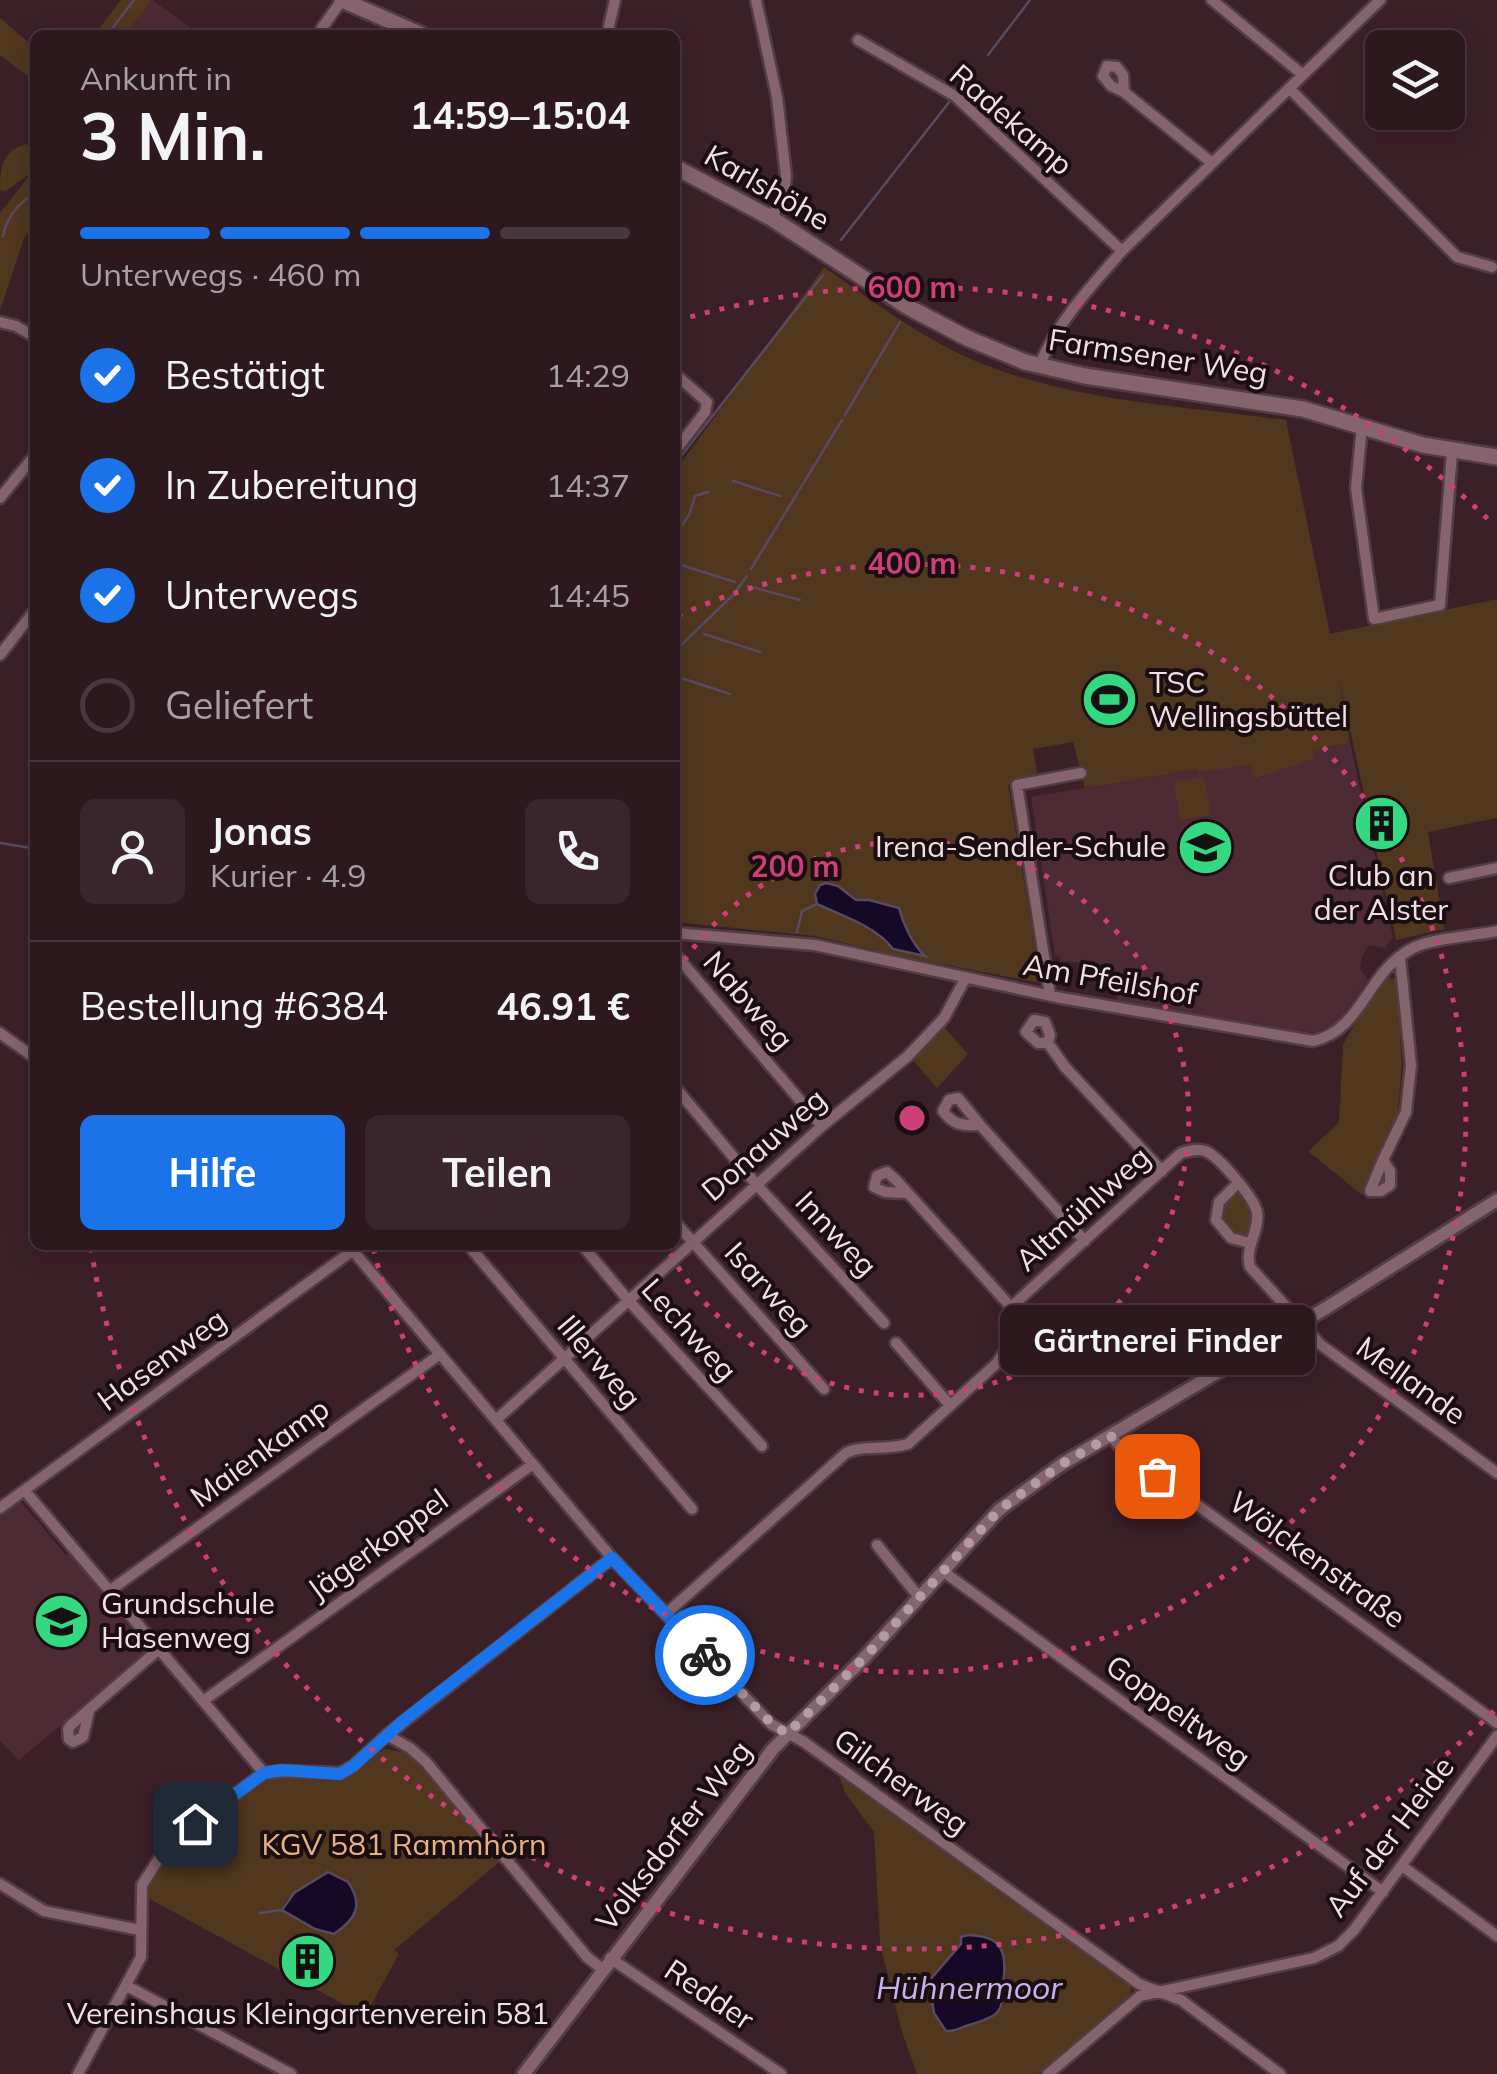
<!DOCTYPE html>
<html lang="de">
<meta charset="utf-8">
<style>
:root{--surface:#2d181e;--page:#39252b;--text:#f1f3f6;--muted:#a7a0a4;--line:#48373c;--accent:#1a73e8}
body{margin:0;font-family:Mulish,sans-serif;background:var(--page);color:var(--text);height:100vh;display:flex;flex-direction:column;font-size:38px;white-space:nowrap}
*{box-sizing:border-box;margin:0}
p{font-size:32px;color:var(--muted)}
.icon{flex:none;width:55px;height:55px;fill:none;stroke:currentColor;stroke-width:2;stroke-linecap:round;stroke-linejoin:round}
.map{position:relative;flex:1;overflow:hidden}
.details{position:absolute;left:30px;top:30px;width:650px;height:1220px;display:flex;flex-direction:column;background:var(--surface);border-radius:15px;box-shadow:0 5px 25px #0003,0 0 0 2px var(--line)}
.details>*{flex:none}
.fabs{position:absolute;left:1365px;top:30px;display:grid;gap:20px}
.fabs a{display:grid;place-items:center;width:100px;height:100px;border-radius:15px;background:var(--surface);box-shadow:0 5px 25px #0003,0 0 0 2px var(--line);font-size:50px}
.pin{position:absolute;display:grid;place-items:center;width:85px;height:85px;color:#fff;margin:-42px;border-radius:20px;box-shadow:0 5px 15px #0006}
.courier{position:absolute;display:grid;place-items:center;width:100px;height:100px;margin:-50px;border:8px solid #1a73e8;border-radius:50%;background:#fff;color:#222;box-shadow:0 2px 12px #0007}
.bubble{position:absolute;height:70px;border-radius:15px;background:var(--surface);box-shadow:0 5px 25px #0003,0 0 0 2px var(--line);font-size:32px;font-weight:700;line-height:70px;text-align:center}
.summary em{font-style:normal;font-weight:700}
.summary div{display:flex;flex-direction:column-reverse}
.summary{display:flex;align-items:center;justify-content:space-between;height:170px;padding:0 50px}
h1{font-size:65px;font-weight:700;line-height:75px}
.bar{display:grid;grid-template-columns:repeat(4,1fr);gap:15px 10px;align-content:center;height:120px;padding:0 50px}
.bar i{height:12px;border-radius:8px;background:var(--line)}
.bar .active{background:var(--accent)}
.bar p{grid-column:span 4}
.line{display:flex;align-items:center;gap:25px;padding:0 50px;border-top:2px solid var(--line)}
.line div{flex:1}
.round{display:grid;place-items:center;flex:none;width:105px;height:105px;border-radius:15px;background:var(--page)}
ol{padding:0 50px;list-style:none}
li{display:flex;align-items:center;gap:30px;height:110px}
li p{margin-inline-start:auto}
li .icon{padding:10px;border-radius:50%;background:var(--accent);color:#fff;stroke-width:4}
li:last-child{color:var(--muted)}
li i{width:55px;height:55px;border:5px solid var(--line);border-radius:50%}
.button{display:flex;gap:20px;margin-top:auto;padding:20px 50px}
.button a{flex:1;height:115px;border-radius:15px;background:var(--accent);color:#fff;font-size:40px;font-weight:700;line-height:115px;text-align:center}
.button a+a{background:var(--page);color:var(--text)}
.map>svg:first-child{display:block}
.built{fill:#4c2b34}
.green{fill:#51371e;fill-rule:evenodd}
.water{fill:#160927;stroke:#584a60;stroke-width:2.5}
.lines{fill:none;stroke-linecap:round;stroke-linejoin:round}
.stream{stroke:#584a60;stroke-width:2.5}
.minor-casing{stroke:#533d44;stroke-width:15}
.tertiary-casing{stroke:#533d44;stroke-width:18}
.secondary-casing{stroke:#533d44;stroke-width:20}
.minor{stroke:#85646d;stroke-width:10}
.tertiary{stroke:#85646d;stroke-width:12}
.secondary{stroke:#85646d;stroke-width:15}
.done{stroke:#b39da3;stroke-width:10;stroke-dasharray:0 18}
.route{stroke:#1a73e8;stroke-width:12}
.ring{fill:none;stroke:#cc4077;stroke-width:5;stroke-dasharray:5 10}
.labels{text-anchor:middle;stroke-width:8;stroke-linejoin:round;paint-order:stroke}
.street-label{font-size:30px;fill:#f3e0e5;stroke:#1b0e12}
.poi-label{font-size:30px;fill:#f3e0e5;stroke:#1b0e12;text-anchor:start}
.park-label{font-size:30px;fill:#e7b282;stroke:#1b0e12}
.water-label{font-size:32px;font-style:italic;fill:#c7b2ef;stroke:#1b0e12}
.centre{fill:#cc4077;stroke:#1b0e12;stroke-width:5}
.ring-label{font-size:30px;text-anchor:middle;font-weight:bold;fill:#cc4077;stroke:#1b0e12;stroke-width:8;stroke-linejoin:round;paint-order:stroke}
</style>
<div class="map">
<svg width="1497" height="2074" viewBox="0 0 1497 2074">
<rect width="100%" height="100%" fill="#3c2028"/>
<!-- built -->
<path class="built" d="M152 0 194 30 190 35H125Z
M1350 743 1393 937 1385 948 1369 945 1362 956 1360 969 1368 980 1337 1023 1317 1032H1306L1117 1000 1110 965 1061 961 1060 956 1055 955 1031 797 1198 769 1251 765 1256 779 1315 757 1312 750Z
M21 1502 66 1555 70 1553 149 1652 19 1760 0 1741V1516Z"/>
<!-- green -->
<path class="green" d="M121 0H152L125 35H94Z
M0 18 35 48V82L0 55Z
M25 144 35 150V224L24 238 0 310V213L33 171 6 191 0 190C0 169 2 151 25 144Z
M824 267C879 305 930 345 993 368 1086 402 1189 407 1286 420L1330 634 1497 599V818L1428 832 1444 929 1396 940 1339 679 1350 743 1313 750 1315 758 1255 779 1250 765 1199 772 1197 769 1085 788 1073 742 1033 749 1038 779 1008 785 1041 983 899 956 815 936 675 922V471ZM820 885 843 890 856 900 899 908C904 924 911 944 924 954 916 952 900 953 893 948 886 944 883 935 875 931 855 919 829 915 815 894Z
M1204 777 1211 815 1180 820 1174 781Z
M1383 977 1396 979 1402 1062 1398 1112 1362 1195 1308 1151 1339 1123 1343 1044Z
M943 1026 968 1054 937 1088 911 1058Z
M1240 1190 1252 1213 1247 1237 1233 1234 1220 1219 1221 1207Z
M385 1749 406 1753 430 1772 503 1859 394 1950 399 1954 365 2016 146 1897C148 1889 150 1882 155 1875 171 1850 242 1791 269 1778 290 1768 316 1780 339 1776 357 1774 369 1757 385 1749ZM312 1880 315 1929 282 1909 286 1900Z
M838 1772 1130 1983 1131 1995 1039 2074H917L902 2032 880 1944 874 1832 845 1793ZM961 1943 1005 1962C1004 1973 1007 1986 1006 1996 1003 2022 973 2022 955 2032 915 2003 935 1974 961 1943Z"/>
<!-- water -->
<path class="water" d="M826 883 838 886 856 900H869L899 908C903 924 913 945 925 956L893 949C876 926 842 916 817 904L815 894 820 885Z
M328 1872 348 1882C364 1905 356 1919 334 1934L315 1929 282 1910 294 1893Z
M968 1935C978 1936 991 1936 998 1945 1005 1953 1005 1965 1004 1975 1001 2010 1007 2014 969 2025 959 2028 956 2032 946 2031L934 2013 929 1981 961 1944V1937Z"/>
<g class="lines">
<!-- stream -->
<path class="stream" d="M107 35 134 0
M988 55 1030 0
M3 236C7 217 18 203 35 193
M841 240 950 101
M845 415 900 322
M675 464 823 275
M733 481 780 496
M675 536 689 515 695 496 708 492
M675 563 735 582
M751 569 842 420
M748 586 800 600
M704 634 760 652
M675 651 733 595 747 576
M675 676 730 694
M0 843 31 848
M797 932 802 911 817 904
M260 1913 282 1910"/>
<defs>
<path id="minor" d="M756 0 777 97 786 176 784 194 771 218
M1212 0 1303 75
M317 35 342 0
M607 35 615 0
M858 40 955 96 1122 251
M1289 88 1457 257 1492 267
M1124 92 1123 75 1117 67 1107 66 1103 76 1111 86 1124 92 1212 163
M0 322 16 326 35 337
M1039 366C1057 323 1091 286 1122 251L1380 0
M675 374 707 402 705 412 675 451
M1362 426 1356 488 1374 619 1440 605 1452 452
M0 498 35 455
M0 655 35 610
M1449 878 1497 868
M675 933 815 945 1061 998 1313 1041C1363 1030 1366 972 1413 948 1433 938 1474 936 1497 931
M675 954 822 1126
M1050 995 1017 785 1081 773
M0 1033 35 1058
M1048 1043 1050 1035 1045 1022 1034 1020 1026 1032 1038 1043H1048L1065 1067 1162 1171
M675 1087 756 1184 884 1323
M980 1125C963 1126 953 1125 943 1111L949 1100 958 1098 980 1125 1085 1241
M1383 1160 1370 1191H1381L1390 1185V1171L1383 1160 1406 1112 1411 1065 1400 958
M1238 1183 1219 1202 1216 1220 1231 1238 1250 1243
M905 1193 885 1192 874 1187 877 1176 887 1172 898 1182 1011 1307
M675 1222 824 1389
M348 1245 612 1558 771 1724 804 1742 1139 1984 1181 2000 1280 2074
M468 1245 692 1509
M582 1245 628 1300 762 1446
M896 1343 949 1404
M496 1420 822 1126 908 1056 944 1018 965 979
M1111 1436 1123 1451 1497 1723
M25 1491 264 1773
M0 1508 352 1251
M877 1545 919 1597
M944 1572 1383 1892
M109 1591 439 1355
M666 1614 846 1453C864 1444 887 1451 908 1444L997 1363 1006 1349 1011 1307 1181 1153C1189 1151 1197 1148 1205 1151 1219 1156 1254 1198 1257 1212 1260 1231 1244 1248 1250 1267L1321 1345 1497 1473
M203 1701 533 1464
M89 1711 83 1737 73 1742 69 1739 68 1729 71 1725 158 1650
M387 1735 612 1558
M1402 1866 1497 1936
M0 1884 44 1911 140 1930
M610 1958 781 2074
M127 1986 291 2074
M78 2074 141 1957 142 1885 160 1857 195 1824 264 1773 282 1771 340 1773 353 1766 387 1735 410 1748 426 1762 587 1957 602 1969
M1048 2074 1140 1996 1314 1958 1338 1946 1354 1930 1497 1736"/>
<path id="tertiary" d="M524 2074 773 1749 864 1658 999 1510 1062 1464 1326 1308 1497 1200"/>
<path id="secondary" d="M342 0 422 35
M675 167 771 218 908 307 967 338 1025 362 1085 376 1303 409 1423 445 1497 457"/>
</defs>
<!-- minor casing -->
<use href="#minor" class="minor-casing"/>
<!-- tertiary casing -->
<use href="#tertiary" class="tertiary-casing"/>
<!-- secondary casing -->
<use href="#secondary" class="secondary-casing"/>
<!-- minor -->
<use href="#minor" class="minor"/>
<!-- tertiary -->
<use href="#tertiary" class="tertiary"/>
<!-- secondary -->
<use href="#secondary" class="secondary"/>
</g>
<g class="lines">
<!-- done -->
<path class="done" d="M705 1655 772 1724 787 1734 864 1658 999 1510 1062 1464 1111 1436 1123 1452 1157 1476"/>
<!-- route -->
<path class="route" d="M195 1824 264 1773 282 1770 340 1774 353 1766 403 1721 612 1558 705 1655"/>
</g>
<!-- distance rings -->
<g class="ring">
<path d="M676 973A277 277 0 1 1 666 1246"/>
<path d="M678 616A554 554 0 1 1 373 1247"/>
<path d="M1494 1711A831 831 0 0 1 91 1248M676 321A831 831 0 0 1 1494 525"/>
</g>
<!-- icons -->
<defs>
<symbol id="stadium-disc" viewBox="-11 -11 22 22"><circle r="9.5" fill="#34d881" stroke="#1b0e12"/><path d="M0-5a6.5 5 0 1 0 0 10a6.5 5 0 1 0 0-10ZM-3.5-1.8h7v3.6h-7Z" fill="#111"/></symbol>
<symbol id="building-disc" viewBox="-11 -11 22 22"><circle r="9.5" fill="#34d881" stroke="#1b0e12"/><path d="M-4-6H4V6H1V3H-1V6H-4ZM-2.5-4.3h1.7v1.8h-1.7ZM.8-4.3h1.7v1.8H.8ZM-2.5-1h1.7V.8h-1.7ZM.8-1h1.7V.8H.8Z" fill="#111"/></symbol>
<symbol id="school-disc" viewBox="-11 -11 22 22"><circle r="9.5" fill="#34d881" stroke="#1b0e12"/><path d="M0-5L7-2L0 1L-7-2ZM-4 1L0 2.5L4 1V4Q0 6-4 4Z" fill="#111"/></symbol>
</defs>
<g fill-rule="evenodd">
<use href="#stadium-disc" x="1078" y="668" width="63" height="63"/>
<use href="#building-disc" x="1350" y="792" width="63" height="63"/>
<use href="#school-disc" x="1174" y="816" width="63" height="63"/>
<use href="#school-disc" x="30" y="1590" width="63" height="63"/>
<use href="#building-disc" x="276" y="1930" width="63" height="63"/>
</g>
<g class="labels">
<!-- street labels -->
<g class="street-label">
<text transform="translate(1011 120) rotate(41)" y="10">Radekamp</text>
<text transform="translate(767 188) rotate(30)" y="10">Karlshöhe</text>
<text transform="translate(1158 357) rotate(9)" y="10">Farmsener Weg</text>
<text transform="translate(1110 980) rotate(10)" y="10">Am Pfeilshof</text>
<text transform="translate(748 1001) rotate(49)" y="10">Nabweg</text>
<text transform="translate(764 1145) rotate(-41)" y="10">Donauweg</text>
<text transform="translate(1083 1209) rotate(-42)" y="10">Altmühlweg</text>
<text transform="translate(836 1234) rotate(47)" y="10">Innweg</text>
<text transform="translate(768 1289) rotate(48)" y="10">Isarweg</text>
<text transform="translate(689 1330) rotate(48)" y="10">Lechweg</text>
<text transform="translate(162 1360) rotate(-36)" y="10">Hasenweg</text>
<text transform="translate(599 1362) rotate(50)" y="10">Illerweg</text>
<text transform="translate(1411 1381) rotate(36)" y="10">Mellande</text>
<text transform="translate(260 1453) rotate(-36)" y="10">Maienkamp</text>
<text transform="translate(378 1545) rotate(-36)" y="10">Jägerkoppel</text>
<text transform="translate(1317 1560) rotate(36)" y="10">Wölckenstraße</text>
<text transform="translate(1178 1712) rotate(36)" y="10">Goppeltweg</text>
<text transform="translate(901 1782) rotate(36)" y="10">Gilcherweg</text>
<text transform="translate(674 1836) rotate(-52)" y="10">Volksdorfer Weg</text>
<text transform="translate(1390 1837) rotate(-53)" y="10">Auf der Heide</text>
<text transform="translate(709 1995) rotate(34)" y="10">Redder</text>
</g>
<!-- poi labels -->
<g class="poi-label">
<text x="1149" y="693">TSC<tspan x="1149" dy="34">Wellingsbüttel</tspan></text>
<text x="1166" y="857" text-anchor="end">Irena-Sendler-Schule</text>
<text x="1381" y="886" text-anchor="middle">Club an<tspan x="1381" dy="34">der Alster</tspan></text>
<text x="101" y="1614">Grundschule<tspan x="101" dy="34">Hasenweg</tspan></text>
<text x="308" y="2024" text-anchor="middle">Vereinshaus Kleingartenverein 581</text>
</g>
<!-- park labels -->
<g class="park-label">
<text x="404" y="1855">KGV 581 Rammhörn</text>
</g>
<!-- water labels -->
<g class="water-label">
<text x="969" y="1999">Hühnermoor</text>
</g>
</g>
<circle cx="912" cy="1118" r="15" class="centre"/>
<g class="ring-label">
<text x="912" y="298">600 m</text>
<text x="912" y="574">400 m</text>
<text x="795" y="877">200 m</text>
</g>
</svg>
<div class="fabs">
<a><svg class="icon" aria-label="layers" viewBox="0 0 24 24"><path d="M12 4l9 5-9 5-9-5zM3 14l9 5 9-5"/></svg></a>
</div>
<div class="pin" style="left:1157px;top:1476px;background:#ea580c"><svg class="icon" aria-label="bag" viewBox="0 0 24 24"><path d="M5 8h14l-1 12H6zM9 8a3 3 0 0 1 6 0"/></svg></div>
<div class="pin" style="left:195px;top:1824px;background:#1f2937"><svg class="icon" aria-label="home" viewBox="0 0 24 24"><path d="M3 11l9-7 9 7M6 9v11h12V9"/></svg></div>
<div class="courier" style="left:705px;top:1655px"><svg class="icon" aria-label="bike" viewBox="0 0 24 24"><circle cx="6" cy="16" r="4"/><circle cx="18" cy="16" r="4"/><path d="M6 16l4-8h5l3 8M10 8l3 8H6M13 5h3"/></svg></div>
<div class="bubble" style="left:1000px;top:1305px;width:315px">Gärtnerei Finder</div>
<section class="details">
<div class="summary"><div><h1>3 Min.</h1><p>Ankunft in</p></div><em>14:59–15:04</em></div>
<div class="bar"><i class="active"></i><i class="active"></i><i class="active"></i><i></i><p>Unterwegs · 460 m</p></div>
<ol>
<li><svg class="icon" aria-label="check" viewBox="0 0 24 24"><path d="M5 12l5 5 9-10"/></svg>Bestätigt<p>14:29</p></li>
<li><svg class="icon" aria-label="check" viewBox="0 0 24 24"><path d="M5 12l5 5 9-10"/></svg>In Zubereitung<p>14:37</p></li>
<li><svg class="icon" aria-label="check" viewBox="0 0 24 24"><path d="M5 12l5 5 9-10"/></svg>Unterwegs<p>14:45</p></li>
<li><i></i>Geliefert</li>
</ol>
<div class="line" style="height:180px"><a class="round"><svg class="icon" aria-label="person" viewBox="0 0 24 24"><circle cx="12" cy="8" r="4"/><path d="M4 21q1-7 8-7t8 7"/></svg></a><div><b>Jonas</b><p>Kurier · 4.9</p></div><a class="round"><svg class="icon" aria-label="phone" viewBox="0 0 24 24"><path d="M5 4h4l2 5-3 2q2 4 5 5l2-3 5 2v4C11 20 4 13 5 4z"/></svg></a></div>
<div class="line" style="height:130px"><div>Bestellung #6384</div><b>46.91 €</b></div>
<div class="button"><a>Hilfe</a><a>Teilen</a></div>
</section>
</div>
